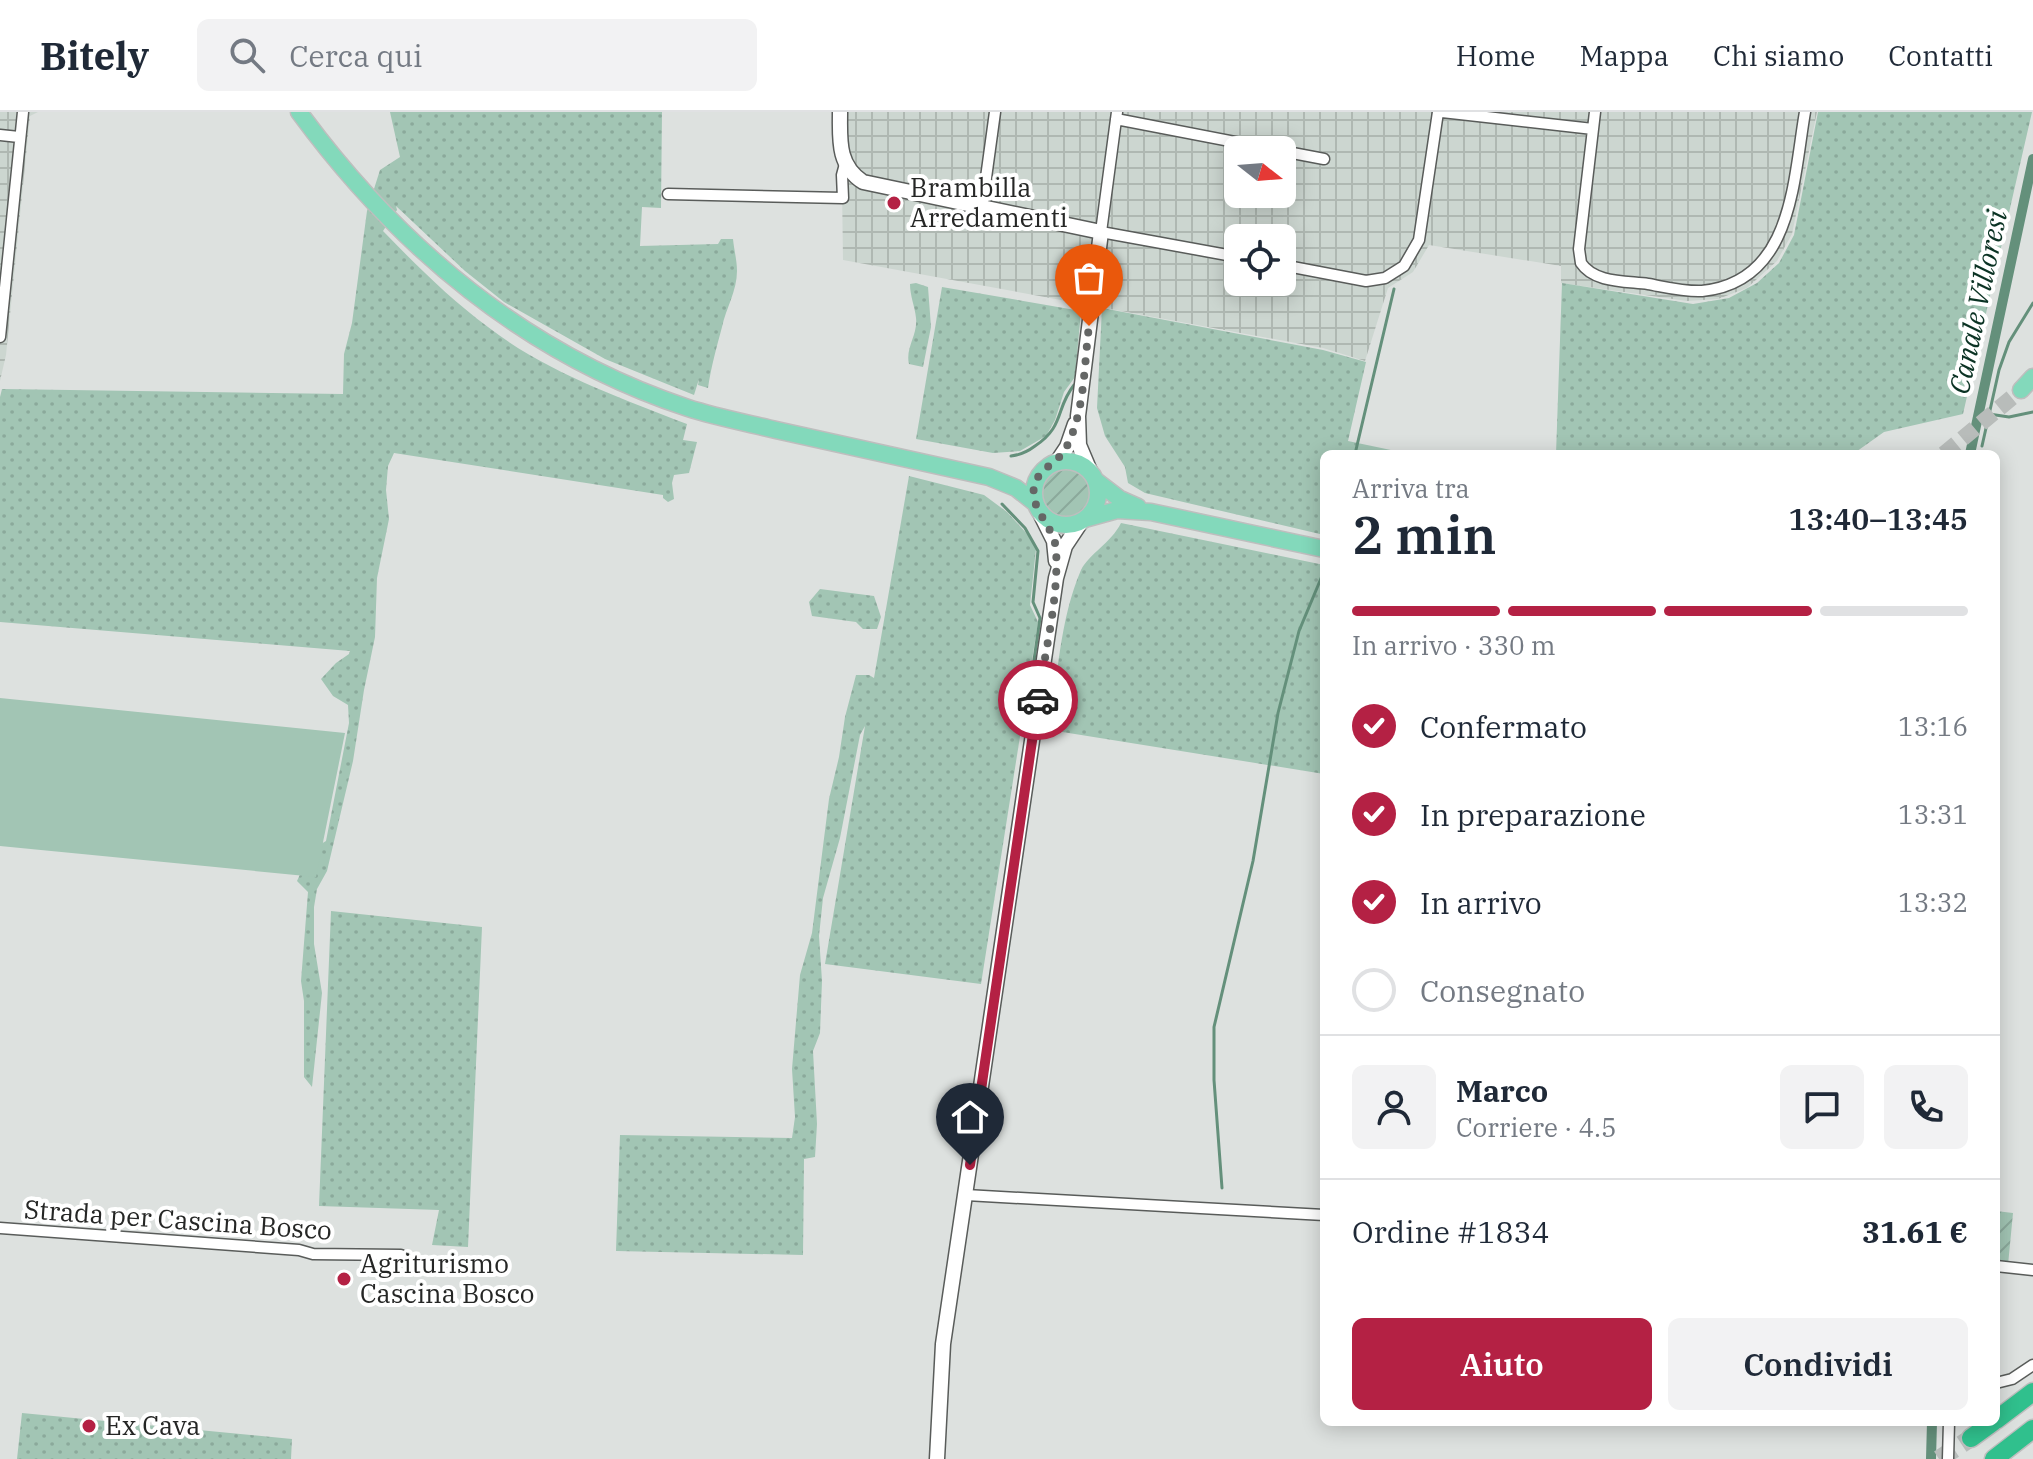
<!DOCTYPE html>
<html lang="it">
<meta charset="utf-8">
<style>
:root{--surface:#fff;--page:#f2f2f3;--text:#1f2937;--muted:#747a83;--line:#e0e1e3;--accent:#b42144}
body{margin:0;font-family:"IBM Plex Serif",serif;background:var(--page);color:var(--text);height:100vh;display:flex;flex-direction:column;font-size:30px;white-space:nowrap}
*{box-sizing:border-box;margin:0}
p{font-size:26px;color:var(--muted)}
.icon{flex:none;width:44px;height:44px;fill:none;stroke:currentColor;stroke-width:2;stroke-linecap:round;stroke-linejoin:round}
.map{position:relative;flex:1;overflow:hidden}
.panel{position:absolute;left:1320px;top:338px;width:680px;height:976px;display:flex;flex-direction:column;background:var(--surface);border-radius:12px;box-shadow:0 4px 20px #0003}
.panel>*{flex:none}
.needle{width:52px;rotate:107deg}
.fabs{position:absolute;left:1224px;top:24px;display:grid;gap:16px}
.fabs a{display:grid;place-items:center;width:72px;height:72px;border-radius:12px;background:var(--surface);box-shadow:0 4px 20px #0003;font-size:40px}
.pin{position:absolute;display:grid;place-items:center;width:68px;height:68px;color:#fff;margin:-82px -34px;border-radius:50% 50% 50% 0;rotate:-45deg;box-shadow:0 0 8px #0007}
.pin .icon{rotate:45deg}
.courier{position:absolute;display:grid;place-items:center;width:80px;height:80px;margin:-40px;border:6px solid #b42144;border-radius:50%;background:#fff;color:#222;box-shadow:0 2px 10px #0007}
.overview em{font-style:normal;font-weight:600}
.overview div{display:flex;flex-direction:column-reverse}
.overview{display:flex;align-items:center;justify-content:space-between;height:136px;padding:0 32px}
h1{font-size:52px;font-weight:600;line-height:60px}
.bar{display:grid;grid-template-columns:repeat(4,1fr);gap:12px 8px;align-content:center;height:96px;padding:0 32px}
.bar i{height:10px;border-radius:6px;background:var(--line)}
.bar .active{background:var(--accent)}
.bar p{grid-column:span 4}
.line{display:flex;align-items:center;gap:20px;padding:0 32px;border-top:2px solid var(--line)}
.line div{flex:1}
.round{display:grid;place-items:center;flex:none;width:84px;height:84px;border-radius:12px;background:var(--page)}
ol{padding:0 32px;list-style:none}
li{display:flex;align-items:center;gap:24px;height:88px}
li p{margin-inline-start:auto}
li .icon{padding:8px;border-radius:50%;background:var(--accent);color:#fff;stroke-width:4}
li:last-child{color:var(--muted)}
li i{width:44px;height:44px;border:4px solid var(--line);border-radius:50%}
.action{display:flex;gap:16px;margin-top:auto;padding:16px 32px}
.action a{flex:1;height:92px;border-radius:12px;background:var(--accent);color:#fff;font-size:32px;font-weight:600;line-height:92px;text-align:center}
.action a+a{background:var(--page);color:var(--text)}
header{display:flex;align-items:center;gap:48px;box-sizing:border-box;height:112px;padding:0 40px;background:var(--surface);border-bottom:2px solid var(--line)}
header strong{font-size:38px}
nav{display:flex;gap:44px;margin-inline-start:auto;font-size:28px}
.search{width:560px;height:72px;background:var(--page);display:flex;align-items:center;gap:20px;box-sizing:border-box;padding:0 28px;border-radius:12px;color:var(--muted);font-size:30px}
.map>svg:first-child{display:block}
.industrial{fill:url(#industrial-grid);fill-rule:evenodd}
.grass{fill:url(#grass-dots)}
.garden{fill:url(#garden-furrows)}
.pitch{fill:#a2c5b4}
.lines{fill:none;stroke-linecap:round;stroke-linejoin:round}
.stream{stroke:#64907b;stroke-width:3}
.canal{stroke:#64907b;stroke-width:10}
.primary-tunnel{stroke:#b8bcba;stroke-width:16;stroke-dasharray:16 8;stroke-linecap:butt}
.highway-tunnel{stroke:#b8bcba;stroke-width:18;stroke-dasharray:18 9;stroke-linecap:butt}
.street-casing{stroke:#595c5a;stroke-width:13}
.secondary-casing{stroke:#595c5a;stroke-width:17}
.primary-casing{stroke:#bebebe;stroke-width:19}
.highway-casing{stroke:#bebebe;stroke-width:21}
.street{stroke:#fff;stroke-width:10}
.secondary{stroke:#fff;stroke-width:14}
.primary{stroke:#83d9bb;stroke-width:16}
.highway{stroke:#30c08d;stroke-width:18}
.done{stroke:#656766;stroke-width:8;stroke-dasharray:0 14.4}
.route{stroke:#b42144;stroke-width:10}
.poi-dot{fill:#b42144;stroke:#fff;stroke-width:3}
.labels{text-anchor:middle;stroke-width:8;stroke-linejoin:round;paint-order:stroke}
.poi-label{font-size:26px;fill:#252625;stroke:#fff;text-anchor:start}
.street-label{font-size:26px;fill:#252625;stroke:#fff}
.water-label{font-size:28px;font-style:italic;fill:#0b3324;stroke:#fff}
</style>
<header>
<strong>Bitely</strong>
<div class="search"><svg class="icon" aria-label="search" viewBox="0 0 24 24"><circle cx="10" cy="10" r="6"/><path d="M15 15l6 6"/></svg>Cerca qui</div>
<nav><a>Home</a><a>Mappa</a><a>Chi siamo</a><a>Contatti</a></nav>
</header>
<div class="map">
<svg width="2033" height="1347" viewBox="0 0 2033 1347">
<defs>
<pattern id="industrial-grid" width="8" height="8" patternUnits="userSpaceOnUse" patternTransform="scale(2)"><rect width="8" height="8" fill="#ccd6d0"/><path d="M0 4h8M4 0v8" fill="none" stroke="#afb8b2"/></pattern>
<pattern id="grass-dots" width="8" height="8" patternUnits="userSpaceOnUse" patternTransform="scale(2)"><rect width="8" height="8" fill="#a2c5b4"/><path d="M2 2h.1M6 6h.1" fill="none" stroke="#8ba99b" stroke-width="1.8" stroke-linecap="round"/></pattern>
<pattern id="garden-furrows" width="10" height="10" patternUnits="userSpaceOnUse" patternTransform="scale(2)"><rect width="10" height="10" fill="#a2c5b4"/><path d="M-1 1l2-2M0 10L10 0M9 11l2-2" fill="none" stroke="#8ba99b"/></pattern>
</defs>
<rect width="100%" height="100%" fill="#dde1df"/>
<!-- industrial -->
<path class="industrial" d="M0 0H38L30 4 6 243 0 269Z
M841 0H1817L1792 122 1777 149 1747 176 1718 187 1687 189 1561 171V154L1429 133 1413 160 1388 176 1365 249 1323 236 843 148ZM1238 38H1282V82H1238ZM1238 126H1282V170H1238Z"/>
<!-- grass -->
<path class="grass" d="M390 0H662L661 96 642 95 640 134 718 132 721 127H733C734 138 737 148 737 159 737 179 726 196 722 215 717 234 711 255 708 276L698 273 699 267 694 283 605 247 504 190 465 159 396 94 397 98 383 119C416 153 450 187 488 215 546 260 619 285 687 312L683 328 697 330 689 361 674 363 672 371 674 387 668 390 663 386V383L394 341 388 354 386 378 389 407 377 466 375 525 364 578 353 649 327 759 317 777 314 795V832L322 881 312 975 304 965V889L301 869 308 780 297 769 311 738 326 729 349 611 348 593 333 584 321 567 336 551 349 542 350 539 0 510V285L2 277 343 282 344 242 352 211 367 99 380 58 400 45Z
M1818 0H2032L1963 302 1884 320 1853 342H1556L1562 171 1693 192 1729 186 1757 171 1779 151 1794 123Z
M916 171 928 175 931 215 923 255 909 252C905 236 918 223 916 206 915 195 910 184 910 172Z
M942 175 1081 199 1075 265 1064 280 1055 308 1046 324 1020 339 993 341 916 327Z
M1102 196 1323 238 1366 250 1348 329 1410 342H1324V423L1145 381 1128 371 1125 355 1105 324 1097 296Z
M909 364 984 383 1007 400 1028 423 1036 437 1030 493 1038 510 981 872 825 852 865 614 860 623 840 726 823 786 819 824 822 869 820 921 813 939 817 1012 815 1045 804 1047 803 1143 616 1139 620 1023 792 1026 795 1005 792 957 800 863 812 821 829 687 839 645 845 605 856 563H869L874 566Z
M1121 411 1324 453V662L1050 618C1057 566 1060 507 1081 458 1089 442 1111 431 1121 411Z
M820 477 874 484 881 505 877 517H863L856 510 812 504 809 490Z
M331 799 482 815 468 1135 432 1133 439 1098 319 1094Z
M22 1301 292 1327 291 1347H17Z"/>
<!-- garden -->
<path class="garden" d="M1039 381a27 27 0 1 1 54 0a27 27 0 1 1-54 0Z
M1996 1099 2013 1101 2008 1153 1996 1152Z"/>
<!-- pitch -->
<path class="pitch" d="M0 586 345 621 316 765 0 734Z"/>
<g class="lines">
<!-- stream -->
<path class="stream" d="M1989 302 2009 305 2033 300
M1982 334 1999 258 2009 230 2033 191
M1355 342 1394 177
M1011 344C1021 343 1027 340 1035 334 1065 314 1055 297 1074 273
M1002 392 1025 416 1038 439 1033 490 1040 506 1028 590
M1222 1076 1214 968V915L1253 749 1278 601 1299 519 1322 464"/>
<!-- canal -->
<path class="canal" d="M1970 342 2033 47
M1931 1347 1932 1310"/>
<!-- primary-tunnel -->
<path class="primary-tunnel" d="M1944 342 2021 278"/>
<!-- highway-tunnel -->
<path class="highway-tunnel" d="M1939 1347 1971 1326"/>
<defs>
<path id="street" d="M1117 0 1101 120 1238 145
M1442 0 1593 17
M1595 0 1579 137 1581 151C1594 171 1626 169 1648 172 1665 175 1685 180 1702 179 1793 170 1793 69 1805 0
M1116 7 1277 38
M0 23 19 25
M1282 39 1324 47
M668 82 843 86 842 63 845 52
M982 95 995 0
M1282 153 1366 169 1385 166 1404 154 1419 128 1438 0
M0 225 23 0
M966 1083 1324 1103
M0 1116 299 1138 313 1142 401 1143
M1996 1154 2033 1158
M1996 1271 2012 1267 2033 1253
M1948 1347 1949 1310"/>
<path id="secondary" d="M840 0C840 27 837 53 863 70L1101 120 1078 304 1079 333 1090 359
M1057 350 1067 335 1075 312
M1041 403 1054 429 1056 449
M937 1347 943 1232 1056 466 1065 434 1081 410"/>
<path id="primary" d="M299 0C398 135 527 243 688 296 716 305 747 311 776 318 847 334 918 349 989 365L1016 376 1035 391
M2021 278 2033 265
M1034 381a32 32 0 1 1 64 0a32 32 0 1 1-64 0Z
M1095 368 1120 387 1138 395
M1088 406 1117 398 1151 400 1324 437"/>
<path id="highway" d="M1996 1308 2033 1280
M1971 1326 1993 1310
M1994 1347 2033 1317"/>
</defs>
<!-- street casing -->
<use href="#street" class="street-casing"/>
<!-- secondary casing -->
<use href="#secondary" class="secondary-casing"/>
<!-- primary casing -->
<use href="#primary" class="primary-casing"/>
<!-- highway casing -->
<use href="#highway" class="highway-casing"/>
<!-- street -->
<use href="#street" class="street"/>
<!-- secondary -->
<use href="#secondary" class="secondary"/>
<!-- primary -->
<use href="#primary" class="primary"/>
<!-- highway -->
<use href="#highway" class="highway"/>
</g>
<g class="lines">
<!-- done -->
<path class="done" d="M1038 588C1045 539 1059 486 1056 437 1054 414 1030 398 1034 375 1038 355 1059 352 1067 334 1085 298 1084 253 1089 214"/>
<!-- route -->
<path class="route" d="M970 1053 1038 588"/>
</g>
<!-- markers -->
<g class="poi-dot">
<circle cx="894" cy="91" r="8"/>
<circle cx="344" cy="1167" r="8"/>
<circle cx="89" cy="1314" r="8"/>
</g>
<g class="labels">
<!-- poi labels -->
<g class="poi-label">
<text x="910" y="85">Brambilla<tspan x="910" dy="30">Arredamenti</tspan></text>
<text x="360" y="1161">Agriturismo<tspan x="360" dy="30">Cascina Bosco</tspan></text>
<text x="105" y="1323">Ex Cava</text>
</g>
<!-- street labels -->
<g class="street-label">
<text transform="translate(178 1108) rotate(4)" y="9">Strada per Cascina Bosco</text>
</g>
<!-- water labels -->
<g class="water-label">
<text transform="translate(1978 190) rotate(-78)" y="10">Canale Villoresi</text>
</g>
</g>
</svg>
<div class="fabs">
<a><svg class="needle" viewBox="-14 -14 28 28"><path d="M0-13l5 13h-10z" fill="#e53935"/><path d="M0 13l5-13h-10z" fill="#747a83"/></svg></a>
<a><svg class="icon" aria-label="locate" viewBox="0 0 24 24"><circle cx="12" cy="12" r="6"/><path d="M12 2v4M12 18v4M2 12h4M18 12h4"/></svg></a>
</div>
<div class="pin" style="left:1089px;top:214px;background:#ea580c"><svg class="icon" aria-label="bag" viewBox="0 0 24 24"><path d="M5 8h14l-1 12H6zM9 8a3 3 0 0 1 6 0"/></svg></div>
<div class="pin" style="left:970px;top:1053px;background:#1f2937"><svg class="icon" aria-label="home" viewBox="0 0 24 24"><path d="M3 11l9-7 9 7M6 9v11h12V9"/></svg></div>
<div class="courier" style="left:1038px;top:588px"><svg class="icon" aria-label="car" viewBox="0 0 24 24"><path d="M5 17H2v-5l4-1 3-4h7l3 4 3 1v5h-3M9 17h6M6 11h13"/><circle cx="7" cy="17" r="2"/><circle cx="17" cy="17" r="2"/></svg></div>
<section class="panel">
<div class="overview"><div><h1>2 min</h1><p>Arriva tra</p></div><em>13:40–13:45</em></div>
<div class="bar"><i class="active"></i><i class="active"></i><i class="active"></i><i></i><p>In arrivo · 330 m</p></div>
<ol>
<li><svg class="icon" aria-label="check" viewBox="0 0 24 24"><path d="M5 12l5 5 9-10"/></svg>Confermato<p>13:16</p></li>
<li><svg class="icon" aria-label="check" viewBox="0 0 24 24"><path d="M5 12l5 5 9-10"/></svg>In preparazione<p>13:31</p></li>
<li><svg class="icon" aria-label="check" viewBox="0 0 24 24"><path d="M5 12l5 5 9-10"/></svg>In arrivo<p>13:32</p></li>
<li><i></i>Consegnato</li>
</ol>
<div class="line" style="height:144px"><a class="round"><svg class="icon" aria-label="person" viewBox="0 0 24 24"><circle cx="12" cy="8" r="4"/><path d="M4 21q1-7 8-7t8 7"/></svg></a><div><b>Marco</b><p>Corriere · 4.5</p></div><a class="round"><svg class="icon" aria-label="chat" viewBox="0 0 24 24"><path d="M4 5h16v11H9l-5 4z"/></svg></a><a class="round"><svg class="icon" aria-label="phone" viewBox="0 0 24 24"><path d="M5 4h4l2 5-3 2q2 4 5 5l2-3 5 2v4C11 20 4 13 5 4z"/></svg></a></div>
<div class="line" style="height:104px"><div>Ordine #1834</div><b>31.61 €</b></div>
<div class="action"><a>Aiuto</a><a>Condividi</a></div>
</section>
</div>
